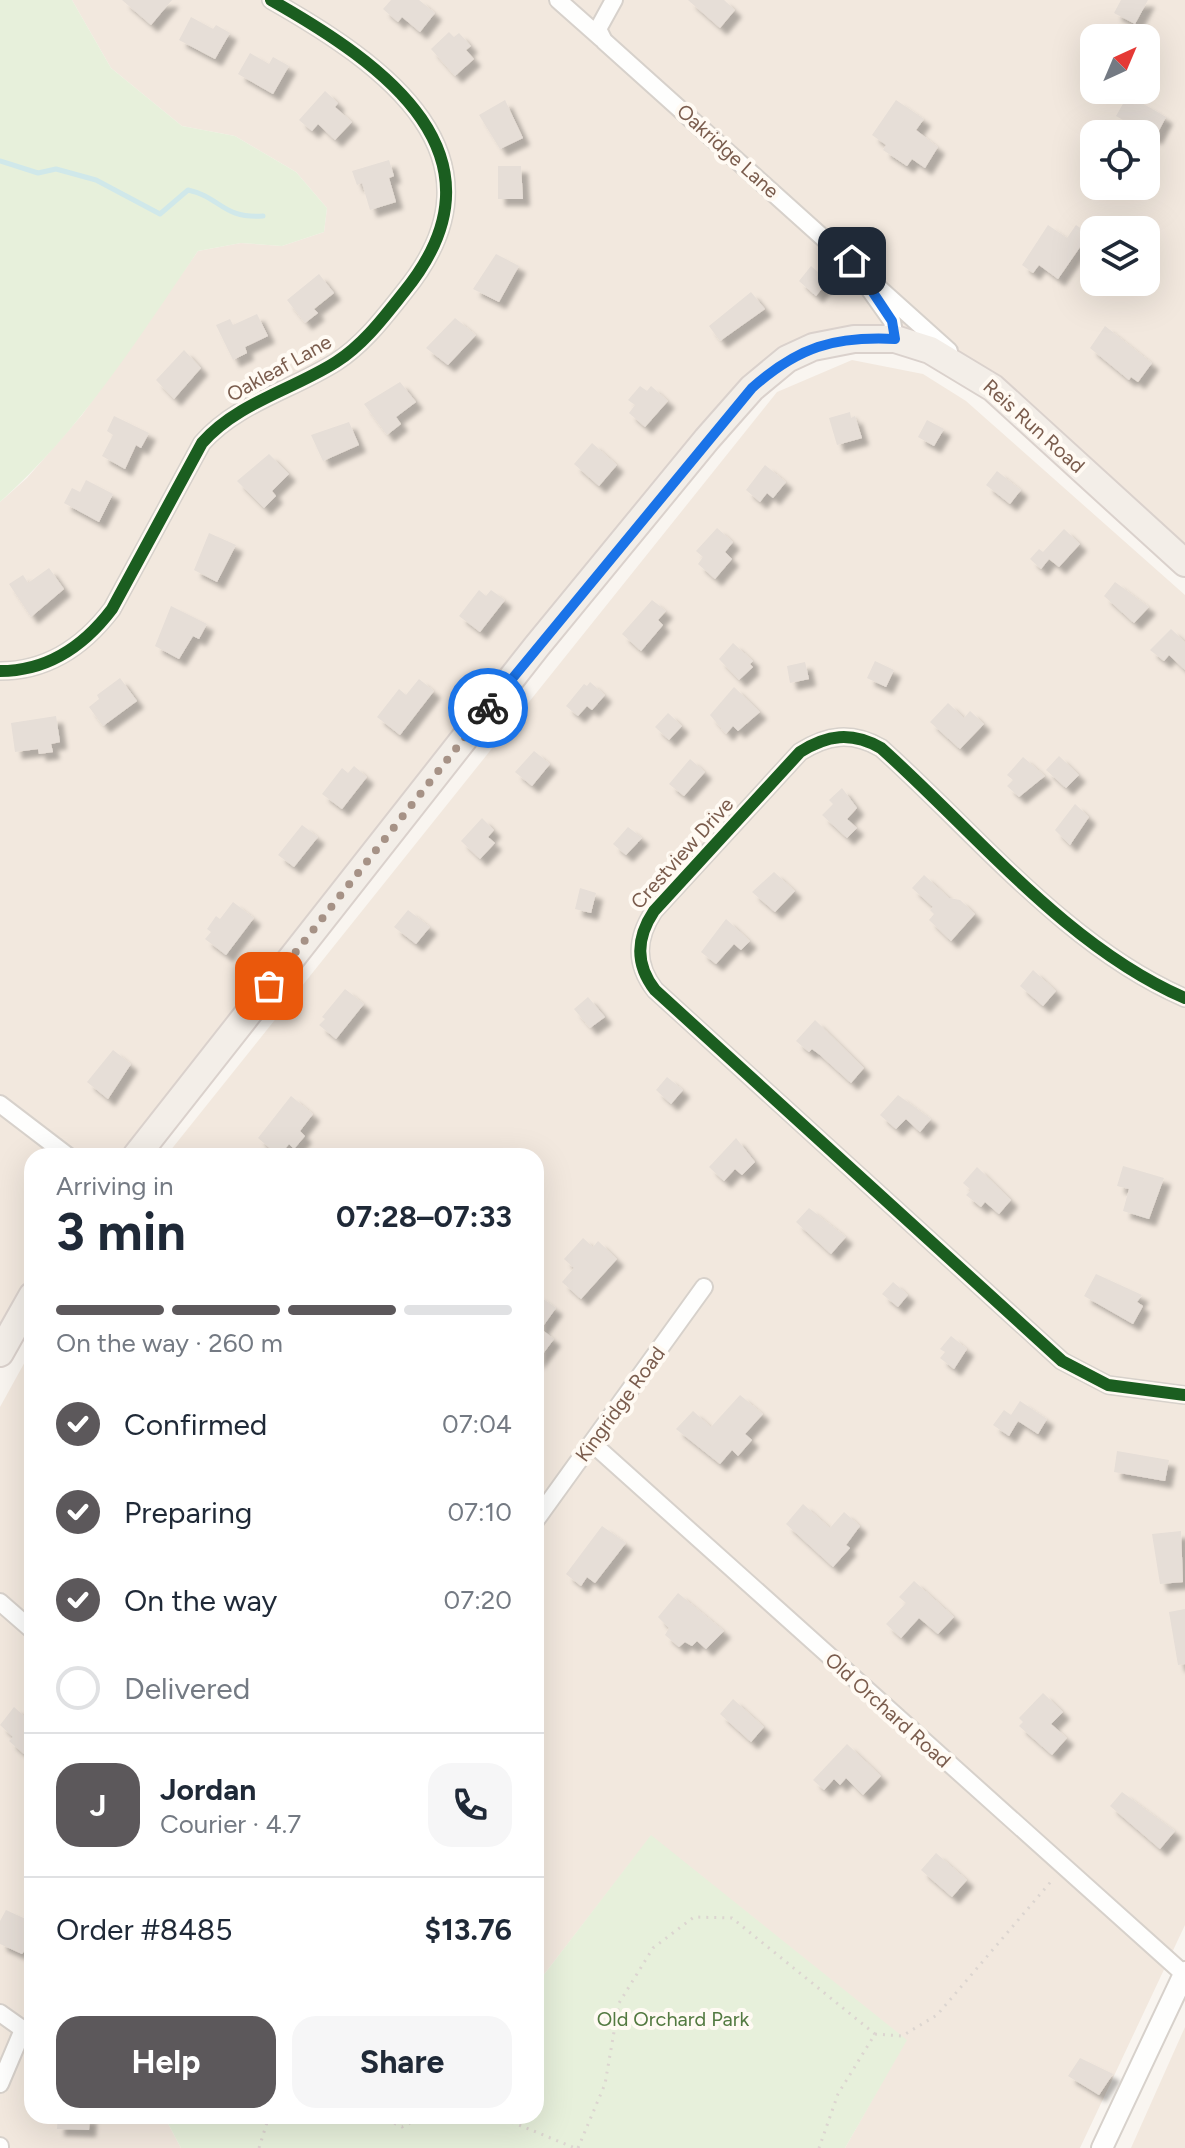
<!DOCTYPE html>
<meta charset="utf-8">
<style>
:root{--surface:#fff;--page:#f6f6f7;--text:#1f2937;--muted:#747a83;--line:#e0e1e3;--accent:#5c585b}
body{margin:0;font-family:Figtree,sans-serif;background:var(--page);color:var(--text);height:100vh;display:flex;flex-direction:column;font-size:30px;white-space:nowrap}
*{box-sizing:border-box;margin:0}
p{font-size:26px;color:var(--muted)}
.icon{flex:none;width:44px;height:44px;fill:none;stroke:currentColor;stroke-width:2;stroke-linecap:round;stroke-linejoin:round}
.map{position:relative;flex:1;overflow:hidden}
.panel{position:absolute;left:24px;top:1148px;width:520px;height:976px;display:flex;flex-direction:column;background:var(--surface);border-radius:24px;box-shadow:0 8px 32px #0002}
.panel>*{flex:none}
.needle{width:52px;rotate:44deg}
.tools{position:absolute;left:1080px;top:24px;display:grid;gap:16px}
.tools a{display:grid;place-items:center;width:80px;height:80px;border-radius:16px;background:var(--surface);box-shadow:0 8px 32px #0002;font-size:40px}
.pin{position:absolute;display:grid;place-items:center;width:68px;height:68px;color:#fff;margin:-34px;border-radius:16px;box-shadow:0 4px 12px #0006}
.courier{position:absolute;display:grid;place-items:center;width:80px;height:80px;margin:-40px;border:6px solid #1a73e8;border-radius:50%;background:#fff;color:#222;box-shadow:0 2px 10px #0007}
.summary em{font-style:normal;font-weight:700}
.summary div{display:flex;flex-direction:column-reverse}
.summary{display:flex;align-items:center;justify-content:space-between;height:136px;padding:0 32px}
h1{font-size:52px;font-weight:700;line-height:60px}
.bar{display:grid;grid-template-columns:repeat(4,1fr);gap:12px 8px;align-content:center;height:96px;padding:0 32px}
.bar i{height:10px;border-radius:6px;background:var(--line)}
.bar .current{background:var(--accent)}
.bar p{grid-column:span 4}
.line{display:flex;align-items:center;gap:20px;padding:0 32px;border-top:2px solid var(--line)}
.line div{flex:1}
.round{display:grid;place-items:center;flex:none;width:84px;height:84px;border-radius:24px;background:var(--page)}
ol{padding:0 32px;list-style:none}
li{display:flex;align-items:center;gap:24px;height:88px}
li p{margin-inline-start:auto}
li .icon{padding:8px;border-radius:50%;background:var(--accent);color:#fff;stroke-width:4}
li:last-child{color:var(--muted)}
li i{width:44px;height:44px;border:4px solid var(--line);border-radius:50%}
.cta{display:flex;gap:16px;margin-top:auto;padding:16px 32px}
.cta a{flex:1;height:92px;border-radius:24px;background:var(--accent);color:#fff;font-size:32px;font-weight:700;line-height:92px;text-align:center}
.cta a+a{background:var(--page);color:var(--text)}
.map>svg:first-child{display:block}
.residential{fill:#f2e8de;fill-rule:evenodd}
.green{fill:#e7f0db}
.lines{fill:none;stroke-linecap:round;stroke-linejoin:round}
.stream{stroke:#d0e8ea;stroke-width:5}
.building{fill:#e6ded7;filter:url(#shadow)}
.minor-casing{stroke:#d7d1cb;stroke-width:20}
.tertiary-casing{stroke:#d7d1cb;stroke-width:24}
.primary-casing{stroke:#dad1cc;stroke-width:30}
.path{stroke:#dcd5d0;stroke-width:3;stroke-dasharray:2 6;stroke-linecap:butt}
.minor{stroke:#fefefd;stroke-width:16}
.tertiary{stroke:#fefefd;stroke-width:20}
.primary{stroke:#f3eee8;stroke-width:26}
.cycleway-casing{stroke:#fffaf3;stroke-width:17}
.cycleway{stroke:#1b5e20;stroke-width:12}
.done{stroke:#a69286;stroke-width:8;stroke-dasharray:0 14.4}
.route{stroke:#1a73e8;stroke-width:10}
.labels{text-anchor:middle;stroke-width:8;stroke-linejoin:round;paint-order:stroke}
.street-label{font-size:20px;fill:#7a5c4d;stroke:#fffaf3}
.park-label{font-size:20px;fill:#537a41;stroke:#fffaf3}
</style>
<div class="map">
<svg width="1185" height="2148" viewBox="0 0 1185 2148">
<defs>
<filter id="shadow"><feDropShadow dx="7" dy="7" stdDeviation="2" flood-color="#0004"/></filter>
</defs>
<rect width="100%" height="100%" fill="#f9f5f0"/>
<!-- residential -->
<path class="residential" d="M72 0H1185V548L1025 404 967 356 909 330 751 374 662 472 118 1156H32V1271L0 1330V502L27 478 82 415 198 251 241 243 282 246 324 232 327 208 296 172 235 136 182 126 111 68ZM1094 38H1146V90H1094ZM1094 134H1146V186H1094ZM1094 230H1146V282H1094Z
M852 360 923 374 966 401 1185 595V1925L1080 2148H845L906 2040 651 1836 536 1985V1156H166L777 392Z
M32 1349V2116H164L181 2148H0V1407Z
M1185 2027V2148H1131Z"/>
<!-- green -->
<path class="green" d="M0 0H72L111 68 182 126 235 136 296 172 327 208 324 232 282 246 241 243 198 251C138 339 80 431 0 502Z
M651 1835 907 2040 845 2148H181L164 2116H536V1985Z"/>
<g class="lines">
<!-- stream -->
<path class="stream" d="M0 161 38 173 56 169 96 180 160 214 188 190C221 197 222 219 263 216"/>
</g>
<!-- building -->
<path class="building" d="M122 0H172L151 25Z
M391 0H419L435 13 420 32 402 17 398 22 383 9Z
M688 0H724L735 10 720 28Z
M1121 0H1148L1135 24 1114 13Z
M191 17 213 29 216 25 230 33 215 59 179 40Z
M449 32 454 37 459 33 471 46 466 50 474 59 455 76 431 49Z
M250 53 269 64 273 57 289 66 273 94 238 74Z
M325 91 338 103 335 107 352 122 335 140 318 124 312 131 299 120Z
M1128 95 1166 117 1155 138 1116 116Z
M505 100 523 138 500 149 479 115Z
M896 100 924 119 916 130 938 147 925 168 912 159 907 166 883 150 886 145 872 135Z
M389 160 394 176 389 178 396 202 370 210 362 183 357 185 352 171Z
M498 166H521L523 199H498Z
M1048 225 1067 238 1076 225 1089 234 1058 279 1039 265 1033 273 1022 265Z
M496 254 519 266 499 302 473 289Z
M811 266 828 281 816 296 799 281Z
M319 274 334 293 314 309 318 313 305 323 287 300Z
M751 292 765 309 720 341 709 326Z
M257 314 268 336 245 347 247 353 233 360 216 325 230 319 233 325Z
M455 318 476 335 448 365 426 348Z
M1105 326 1152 363 1138 382 1131 377 1129 380 1090 348Z
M184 350 201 368 174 399 156 380Z
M400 382 416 402 396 417 401 424 387 435 364 404Z
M640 386 647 391 651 386 668 401 645 427 629 413 635 405 628 400Z
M850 412 851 418 855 416 862 438 837 445 829 418Z
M114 416 149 433 141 448 136 445 125 469 102 456 113 435 107 431Z
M927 420 944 429 934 446 918 437Z
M349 422 359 445 323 461 311 435Z
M592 443 617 465 599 486 574 464Z
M269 454 289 474 272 491 276 496 264 508 237 481Z
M765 465 786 482 773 498 767 493 760 502 746 490Z
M997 471 1021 490 1010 504 986 485Z
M86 480 113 494 99 522 64 503 72 488 80 492Z
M717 528 733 542 725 552 732 559 715 579 698 564 703 557 696 551Z
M1064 529 1080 544 1059 567 1049 559 1041 569 1030 559 1039 549 1043 552Z
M209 533 236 545 217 582 194 570Z
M49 568 64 589 31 617 9 584 23 575 28 583Z
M1115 582 1149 607 1134 623 1104 596Z
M479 590 486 596 491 590 505 600 480 632 459 616Z
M652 600 666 611 658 620 663 625 641 651 622 634Z
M171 606 207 624 199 639 193 636 179 659 155 646Z
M1171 629 1185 642V670L1169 655 1164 661 1150 650Z
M733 643 753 661 750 664 753 667 739 680 719 659Z
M875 661 894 670 886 687 867 678Z
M805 662 809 679 790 683 787 666Z
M120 678 137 701 103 726 89 707 99 699 97 695Z
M419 679 434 691 400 735 377 717 399 689 406 695Z
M590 682 605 695 592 710 587 706 578 716 566 706 584 684 587 686Z
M734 687 760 712 738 731 733 726 726 734 710 715Z
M948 703 964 718 970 711 984 724 960 749 930 722Z
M668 713 682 726 669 740 655 727Z
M56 716 60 742 51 744 53 752 39 754 38 749 15 752 11 723Z
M534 751 550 764 532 786 515 772Z
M1059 756 1079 775 1066 788 1046 770Z
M1023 757 1045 776 1019 797 1007 786 1013 780 1007 775Z
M690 759 705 772 684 796 669 784Z
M354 766 367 777 342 809 322 794 342 768 348 773Z
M842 788 857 808 847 819 857 828 847 838 822 815 833 804 829 800Z
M1075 804 1089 817 1070 845 1055 830Z
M482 818 494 830 488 837 495 843 480 859 461 841Z
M302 825 318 837 294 867 278 855Z
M628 827 642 838 626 855 613 844Z
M774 872 795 891 775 912 752 892Z
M924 875 949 898 960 900 975 914 951 941 929 920 934 914 930 910 933 907 912 888Z
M580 888 596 893 591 913 575 909Z
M233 902 254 918 226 955 205 939 211 932 207 929 216 916 220 919Z
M408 910 430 927 416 944 394 927Z
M726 919 750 941 741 950 734 944 716 964 701 952Z
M1033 970 1056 991 1043 1006 1020 986Z
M345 989 364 1004 336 1039 319 1025 325 1019 322 1017Z
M588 997 605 1017 590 1028 574 1009Z
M815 1020 864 1068 851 1083 820 1055 812 1049 809 1052 796 1041Z
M113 1050 131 1064 108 1099 87 1082Z
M667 1077 683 1090 671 1104 656 1090Z
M898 1095 931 1119 920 1132 906 1119 896 1129 880 1115Z
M291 1096 313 1114 300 1131 305 1136 294 1149 289 1144 279 1156 258 1138Z
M736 1138 755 1162 742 1175 735 1169 724 1181 709 1167Z
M1123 1166 1164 1178 1149 1219 1123 1211 1129 1189 1117 1186Z
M977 1167 1011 1200 999 1214 985 1202 981 1207 966 1195 971 1190 963 1183Z
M809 1208 846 1237 831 1254 796 1222Z
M583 1238 593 1247 598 1241 617 1259 581 1299 562 1282 574 1268 564 1259Z
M1096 1274 1142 1295 1137 1302 1143 1306 1133 1324 1084 1296Z
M893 1282 908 1295 898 1307 882 1294Z
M536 1294 556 1308 541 1329 554 1339 536 1363Z
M951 1336 967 1349 954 1369 940 1358 945 1352 940 1349Z
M740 1395 763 1414 745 1434 752 1440 738 1456 732 1450 720 1464 676 1429 693 1411 711 1427Z
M1020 1401 1047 1419 1038 1434 1018 1421 1009 1436 993 1425 1004 1410 1011 1415Z
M1117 1451 1169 1460 1165 1481 1114 1472Z
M803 1504 830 1528 844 1512 860 1526 846 1545 850 1548 833 1567 786 1524Z
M602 1526 626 1543 595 1583 587 1577 581 1586 566 1574Z
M1181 1531 1183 1582 1160 1584 1152 1534Z
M914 1581 954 1617 938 1634 919 1618 901 1638 886 1624 906 1603 899 1597Z
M678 1593 724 1631 706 1649 697 1641 692 1646 685 1642 679 1647 665 1635 669 1628 658 1617Z
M1185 1609V1664L1178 1665 1169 1612Z
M1043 1693 1063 1712 1051 1724 1067 1738 1052 1755 1019 1726 1023 1722 1019 1718Z
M733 1699 764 1727 751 1742 720 1714Z
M14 1707 32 1723V1761L9 1741 13 1737 0 1725Z
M847 1744 881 1776 863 1795 846 1778 840 1785 834 1779 824 1790 813 1780Z
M1122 1792 1175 1831 1160 1849 1110 1806Z
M936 1853 967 1880 952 1897 921 1870Z
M6 1910 32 1922V1953L25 1950 22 1954 0 1944V1921Z
M1080 2058 1113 2074 1099 2095 1068 2076Z
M58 2116H90L89 2130 57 2129Z"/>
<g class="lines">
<defs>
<path id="minor" d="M558 0 602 39
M614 0 598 29 604 41 949 351
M865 283 892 321 895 339
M0 671C48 671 84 646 112 609L202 443C237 403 292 390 336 362 364 344 384 317 404 292 515 156 384 64 271 0
M1185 998C1067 947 976 833 881 748 851 731 827 735 800 752L654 911C636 938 635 964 655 990L1062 1361 1108 1385 1185 1395
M0 1104 68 1156
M593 1444 1184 1974
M536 1520 704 1287
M0 1602 32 1630
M0 2013 31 2035
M0 2084 22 2032
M0 2146V2148"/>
<path id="tertiary" d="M1102 2148 1185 1972"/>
<path id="primary" d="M136 1156 537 646 707 439 752 388 787 359 813 347 854 339H895L930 350 993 388 1185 563
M0 1353 32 1296"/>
</defs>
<!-- minor casing -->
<use href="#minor" class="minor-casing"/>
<!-- tertiary casing -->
<use href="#tertiary" class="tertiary-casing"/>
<!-- primary casing -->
<use href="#primary" class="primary-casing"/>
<!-- path -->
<path class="path" d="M875 2034 902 2036 937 2015 1054 1878
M380 2116 402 2127 423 2116
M497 2116 575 2148
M259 2148 269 2116
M578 2148 605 2084 619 2003 653 1948 694 1917 732 1918 875 2034 838 2094 819 2148"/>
<!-- minor -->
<use href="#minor" class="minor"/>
<!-- tertiary -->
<use href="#tertiary" class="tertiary"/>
<!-- primary -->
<use href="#primary" class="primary"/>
<defs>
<path id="cycleway" d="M0 671C48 671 84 646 112 609L202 443C237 403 292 390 336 362 364 344 384 317 404 292 515 156 384 64 271 0
M1185 998C1067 947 976 833 881 748 851 731 827 735 800 752L654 911C636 938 635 964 655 990L1062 1361 1108 1385 1185 1395"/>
</defs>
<!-- cycleway casing -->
<use href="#cycleway" class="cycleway-casing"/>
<!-- cycleway -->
<use href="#cycleway" class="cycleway"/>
</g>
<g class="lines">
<!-- done -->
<path class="done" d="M269 986 488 708"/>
<!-- route -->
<path class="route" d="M488 708 752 388C798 347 834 336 895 339L892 321 852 261"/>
</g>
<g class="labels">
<!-- street labels -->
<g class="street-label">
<text transform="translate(728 151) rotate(42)" y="7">Oakridge Lane</text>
<text transform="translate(279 368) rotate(-29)" y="7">Oakleaf Lane</text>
<text transform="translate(1034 426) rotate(42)" y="7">Reis Run Road</text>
<text transform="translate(682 853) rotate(-48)" y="7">Crestview Drive</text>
<text transform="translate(620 1404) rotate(-54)" y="7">Kingridge Road</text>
<text transform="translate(888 1710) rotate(42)" y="7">Old Orchard Road</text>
</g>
<!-- park labels -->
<g class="park-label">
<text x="673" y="2026">Old Orchard Park</text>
</g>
</g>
</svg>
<div class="tools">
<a><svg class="needle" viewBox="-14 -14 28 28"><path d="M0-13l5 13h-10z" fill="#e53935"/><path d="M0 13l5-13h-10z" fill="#747a83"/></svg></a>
<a><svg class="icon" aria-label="locate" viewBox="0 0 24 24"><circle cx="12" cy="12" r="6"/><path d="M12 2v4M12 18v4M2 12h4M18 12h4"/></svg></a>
<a><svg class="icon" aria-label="layers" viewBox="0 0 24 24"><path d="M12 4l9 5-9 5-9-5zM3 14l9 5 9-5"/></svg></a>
</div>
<div class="pin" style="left:269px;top:986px;background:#ea580c"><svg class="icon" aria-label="bag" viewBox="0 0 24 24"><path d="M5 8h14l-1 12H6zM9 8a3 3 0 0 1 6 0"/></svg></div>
<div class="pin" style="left:852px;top:261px;background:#1f2937"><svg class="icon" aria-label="home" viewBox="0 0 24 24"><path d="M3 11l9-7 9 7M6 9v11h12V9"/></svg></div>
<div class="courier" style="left:488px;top:708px"><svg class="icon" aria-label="bike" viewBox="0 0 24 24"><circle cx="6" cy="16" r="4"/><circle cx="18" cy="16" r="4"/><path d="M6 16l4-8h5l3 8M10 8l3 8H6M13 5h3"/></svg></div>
<section class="panel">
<div class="summary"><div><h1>3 min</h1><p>Arriving in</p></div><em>07:28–07:33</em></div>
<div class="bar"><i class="current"></i><i class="current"></i><i class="current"></i><i></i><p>On the way · 260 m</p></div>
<ol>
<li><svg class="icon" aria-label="check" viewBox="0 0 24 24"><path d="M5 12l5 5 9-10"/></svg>Confirmed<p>07:04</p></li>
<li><svg class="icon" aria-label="check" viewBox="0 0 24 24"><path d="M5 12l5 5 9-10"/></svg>Preparing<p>07:10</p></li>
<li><svg class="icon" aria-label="check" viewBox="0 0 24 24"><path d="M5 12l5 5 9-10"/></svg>On the way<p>07:20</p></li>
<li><i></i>Delivered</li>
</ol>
<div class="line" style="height:144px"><b class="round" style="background:var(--accent);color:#fff">J</b><div><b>Jordan</b><p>Courier · 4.7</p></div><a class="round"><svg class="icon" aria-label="phone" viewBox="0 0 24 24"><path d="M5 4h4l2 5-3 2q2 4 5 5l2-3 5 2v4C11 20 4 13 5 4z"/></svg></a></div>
<div class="line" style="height:104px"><div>Order #8485</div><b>$13.76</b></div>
<div class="cta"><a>Help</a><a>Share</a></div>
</section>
</div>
